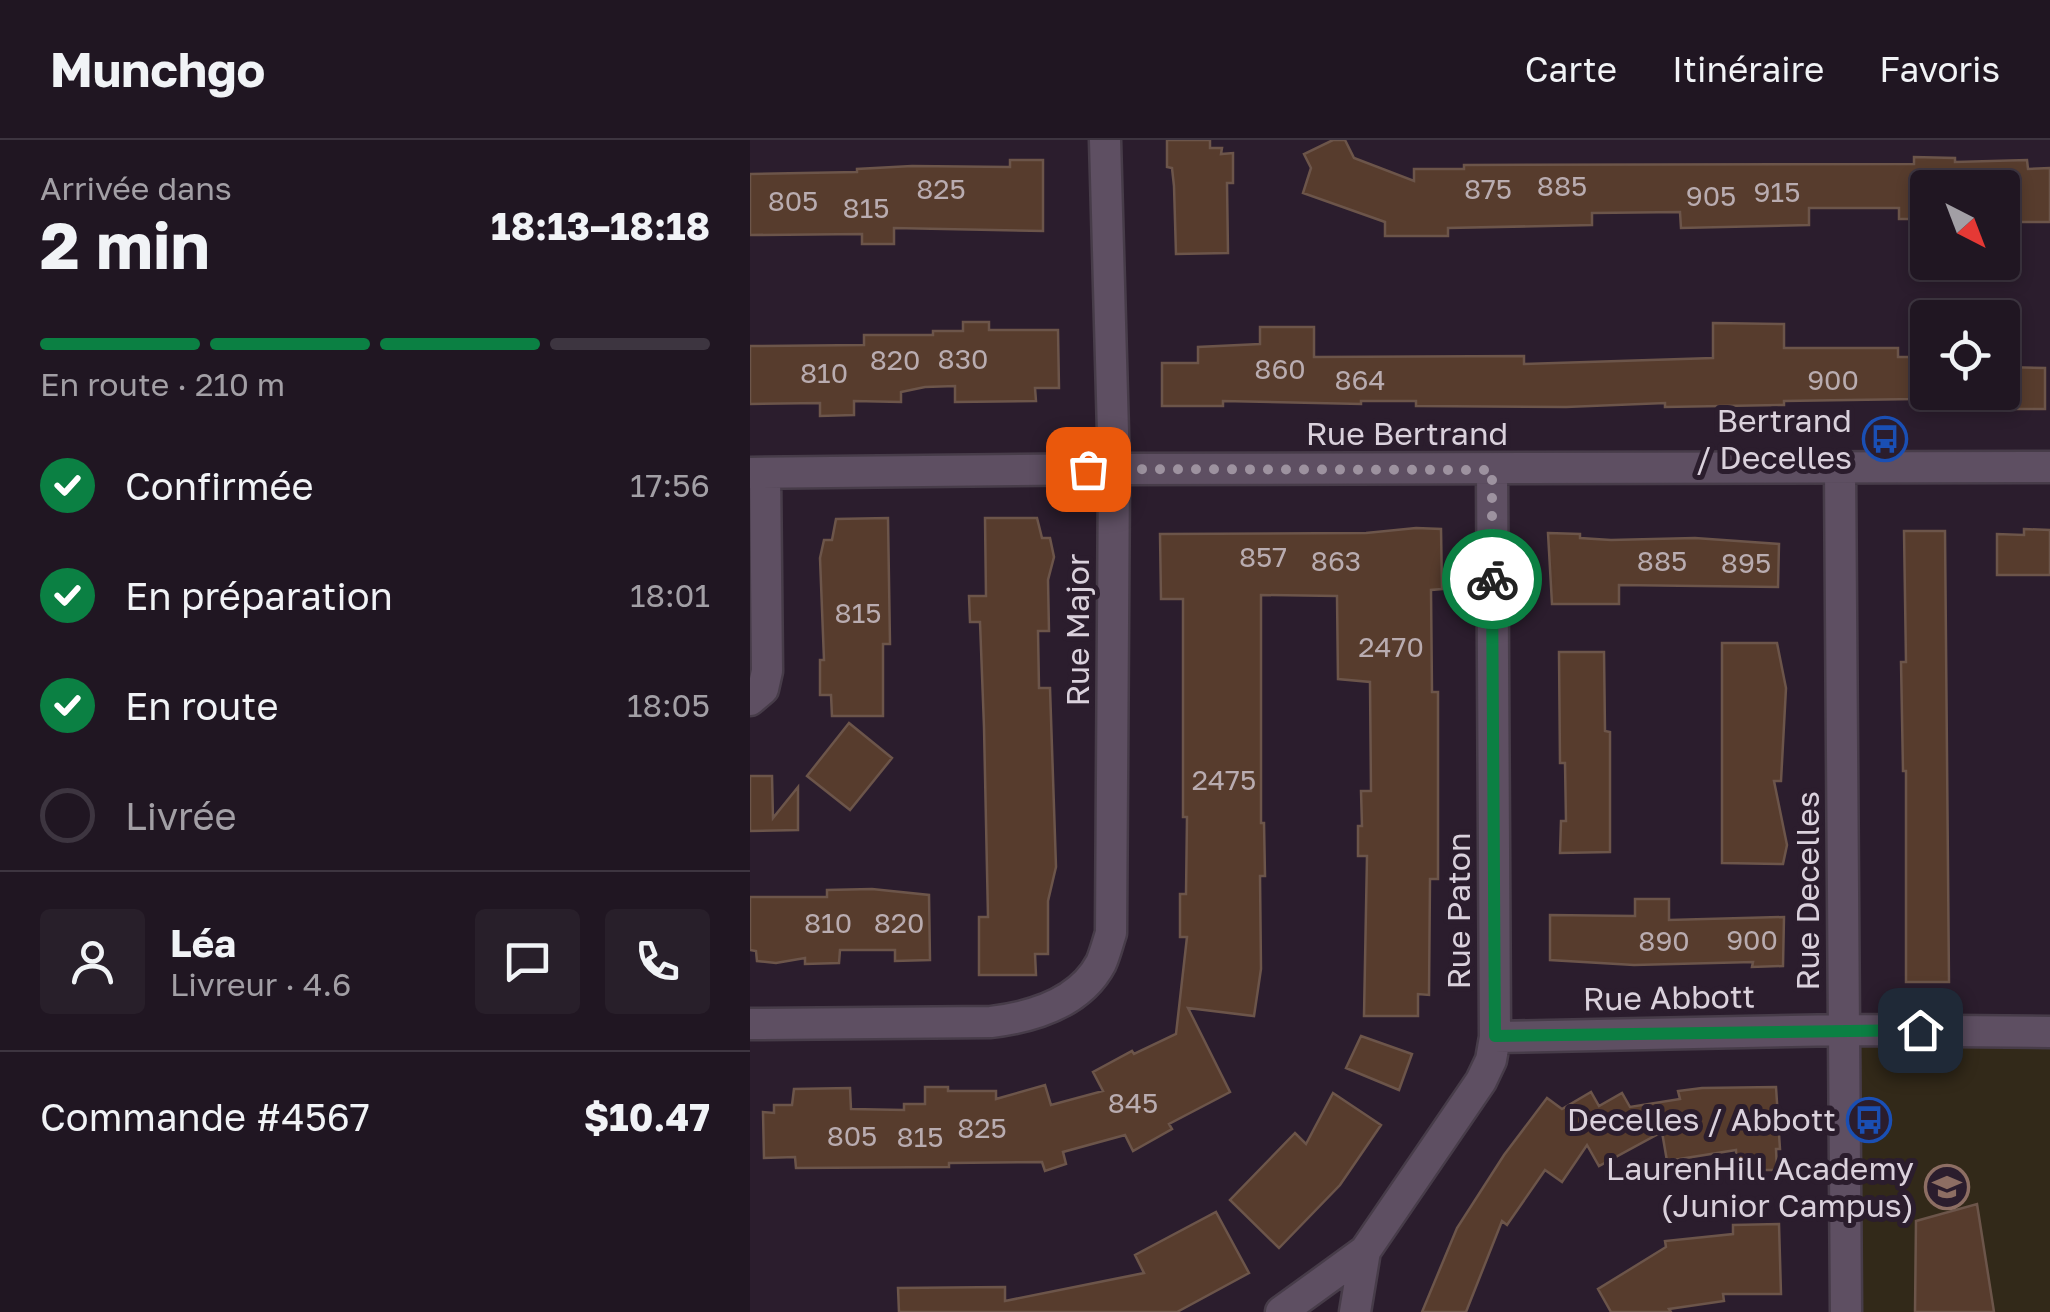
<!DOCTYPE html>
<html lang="fr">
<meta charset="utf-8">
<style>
:root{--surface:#201622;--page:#281f2a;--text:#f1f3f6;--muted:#a29fa5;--line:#3d3540;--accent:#0b8043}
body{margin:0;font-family:"Golos Text",sans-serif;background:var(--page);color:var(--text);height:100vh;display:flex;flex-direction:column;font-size:38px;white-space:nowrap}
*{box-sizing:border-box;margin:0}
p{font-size:32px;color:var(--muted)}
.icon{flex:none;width:55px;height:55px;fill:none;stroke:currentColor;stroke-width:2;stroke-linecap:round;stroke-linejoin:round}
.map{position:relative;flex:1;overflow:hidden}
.drawer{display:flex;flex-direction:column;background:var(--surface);width:750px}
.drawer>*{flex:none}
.needle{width:65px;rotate:138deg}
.buttons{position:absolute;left:1160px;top:30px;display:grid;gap:20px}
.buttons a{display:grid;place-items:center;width:110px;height:110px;border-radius:10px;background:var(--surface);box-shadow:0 5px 15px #0003,0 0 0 2px var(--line);font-size:50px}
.pin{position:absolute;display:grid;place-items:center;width:85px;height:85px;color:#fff;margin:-42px;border-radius:20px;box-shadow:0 5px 15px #0006}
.courier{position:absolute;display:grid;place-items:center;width:100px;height:100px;margin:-50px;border:8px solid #0b8043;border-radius:50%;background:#fff;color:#222;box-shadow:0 2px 12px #0007}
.headline em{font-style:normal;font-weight:700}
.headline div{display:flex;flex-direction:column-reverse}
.headline{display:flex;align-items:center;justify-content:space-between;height:170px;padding:0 40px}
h1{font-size:65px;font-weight:700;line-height:75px}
.bar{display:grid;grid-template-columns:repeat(4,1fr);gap:15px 10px;align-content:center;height:120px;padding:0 40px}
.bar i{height:12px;border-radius:8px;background:var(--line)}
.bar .on{background:var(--accent)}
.bar p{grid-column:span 4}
.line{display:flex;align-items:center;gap:25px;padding:0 40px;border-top:2px solid var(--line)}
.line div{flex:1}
.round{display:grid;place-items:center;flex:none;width:105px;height:105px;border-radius:10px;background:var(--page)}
ol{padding:0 40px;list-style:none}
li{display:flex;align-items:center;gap:30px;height:110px}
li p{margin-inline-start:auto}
li .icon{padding:10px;border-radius:50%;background:var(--accent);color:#fff;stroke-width:4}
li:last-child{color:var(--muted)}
li i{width:55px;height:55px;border:5px solid var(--line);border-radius:50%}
header{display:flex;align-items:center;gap:60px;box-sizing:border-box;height:140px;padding:0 50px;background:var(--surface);border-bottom:2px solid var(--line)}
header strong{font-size:48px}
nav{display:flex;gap:55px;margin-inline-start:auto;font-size:35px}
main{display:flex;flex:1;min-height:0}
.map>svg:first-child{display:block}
.education{fill:#322919}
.building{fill:#573c2d;stroke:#6c554a;stroke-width:2.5}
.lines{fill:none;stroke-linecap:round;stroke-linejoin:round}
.minor-casing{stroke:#473c49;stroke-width:35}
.minor{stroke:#5e4f62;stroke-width:30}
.done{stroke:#9d929f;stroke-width:10;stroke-dasharray:0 18}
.route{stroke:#0b8043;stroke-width:12}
.labels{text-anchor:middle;stroke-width:10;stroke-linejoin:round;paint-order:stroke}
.number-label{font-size:28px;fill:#b9acb0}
.poi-label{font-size:32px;fill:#dad1dc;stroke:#2b1d2d;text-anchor:end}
.street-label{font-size:32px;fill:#dad1dc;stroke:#2b1d2d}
</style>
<header>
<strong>Munchgo</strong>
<nav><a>Carte</a><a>Itinéraire</a><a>Favoris</a></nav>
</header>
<main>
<section class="drawer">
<div class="headline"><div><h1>2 min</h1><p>Arrivée dans</p></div><em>18:13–18:18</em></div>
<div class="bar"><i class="on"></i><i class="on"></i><i class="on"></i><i></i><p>En route · 210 m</p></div>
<ol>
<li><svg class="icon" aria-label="check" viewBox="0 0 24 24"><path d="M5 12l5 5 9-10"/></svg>Confirmée<p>17:56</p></li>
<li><svg class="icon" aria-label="check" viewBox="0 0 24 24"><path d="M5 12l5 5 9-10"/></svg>En préparation<p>18:01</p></li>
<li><svg class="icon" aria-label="check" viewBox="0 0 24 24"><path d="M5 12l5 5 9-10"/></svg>En route<p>18:05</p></li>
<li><i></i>Livrée</li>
</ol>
<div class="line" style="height:180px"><a class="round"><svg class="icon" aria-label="person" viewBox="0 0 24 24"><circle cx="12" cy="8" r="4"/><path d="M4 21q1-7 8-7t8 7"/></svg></a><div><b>Léa</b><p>Livreur · 4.6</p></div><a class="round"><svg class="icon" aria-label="chat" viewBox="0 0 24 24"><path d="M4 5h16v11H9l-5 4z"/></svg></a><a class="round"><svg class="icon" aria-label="phone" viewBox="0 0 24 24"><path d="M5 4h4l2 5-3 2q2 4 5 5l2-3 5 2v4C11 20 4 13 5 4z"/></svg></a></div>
<div class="line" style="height:130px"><div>Commande #4567</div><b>$10.47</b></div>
</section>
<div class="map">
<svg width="1300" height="1172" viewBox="0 0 1300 1172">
<rect width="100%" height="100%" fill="#2b1d2d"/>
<!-- education -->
<path class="education" d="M1094 890 1300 892V1172H1096Z"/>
<!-- building -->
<path class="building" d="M417 0H460V8H472L471 14 483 13V43H477L478 113 426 114 424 46 422 28 417 27Z
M583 0H595L604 18 664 41V29H714V25L1164 24V17L1205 18V22L1277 20 1278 29 1300 28V82H1252V48H1178V79H1149V68H1059V85L931 88 930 72 842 73V85L698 88V96H635V82L553 53 561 28 554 14Z
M260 20H293V91L144 88V104H112V94L0 95V34L107 32V29L162 26 260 27Z
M213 182H239V190H308L309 248H285L286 261 205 262V246L175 247 151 252V262L104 261V275L70 276V263L0 264V206L114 205V195H183V191H213Z
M963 183 1034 184V208H1148V217H1165V259L1034 261V265L915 267V263L816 267 666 266V261H611V264L473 261V266H412V223H448V207L510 204V187H564V217L774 216V224L963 218Z
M1252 227 1295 228V269H1252Z
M138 378 140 504H133V576H82L81 555H70V520H74L70 418 74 400H82L86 379Z
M235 378H287L292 398H300L304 417 298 440 299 491H288L289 548H300L306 727 298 761V814H285L286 835H229V777H238L234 587 230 482H220L219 456H236Z
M666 388 691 389 692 449 681 450 682 552H688V739H680L679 855 668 854V876H614L617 716H608V686H612L611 651H621L620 542 588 539 587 456 511 455V683H514L515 736H510L511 829 504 876 438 868 480 952 419 984 422 989 383 1011 375 995 313 1012 316 1024 295 1031 292 1022 199 1023V1027L46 1028 45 1017 14 1018 13 972 24 973V965H42L44 949 100 948 101 969 154 970V964H175V947H198V951H246V959L295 945 301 965 353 951 343 932 382 911 384 914 426 894 437 797H430V754H436L437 677H433V459H411L410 394 616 393Z
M1274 389 1300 390V435H1247V394L1274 395Z
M1154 391H1195L1199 842H1156V631H1153L1151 522H1156Z
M798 393 830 394V398L861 400 945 398 1029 404 1028 447 869 445V464H802Z
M972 503H1027L1036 548 1031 641H1024L1037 705 1033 724 972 723Z
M809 512H854L855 591 860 592V712L810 713 811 681H816L815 623H810Z
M99 583 142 618 100 670 57 636Z
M0 636H22L23 678 48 647V690L0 691Z
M122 749 179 755 180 820 145 821V810H90L89 823 55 824V818L26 823 7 821 6 811 0 810V757H77V750Z
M885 759H919V780L1034 777 1033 826 1002 827 1003 822 884 825 800 820V775L885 776Z
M611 896 662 914 649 950 596 928Z
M1026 947 1030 1009H1026L1027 1030H987L986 1010 917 1021 912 992 849 1026 837 1005 812 1042 795 1030 757 1085 752 1081 716 1172H672L707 1088 754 1015 797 958 812 969 841 952 849 966 872 953 880 967 930 959 928 951 952 948Z
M583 953 631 985 590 1045 529 1108 480 1060 545 993 556 1004Z
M1227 1064 1244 1172H1165L1166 1081Z
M466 1072 499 1133 427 1172H149L148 1148 255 1147V1161L394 1133 385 1115Z
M1029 1084 1031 1154H973L974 1161 919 1169 921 1172H861L848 1149 916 1107 915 1101 983 1094V1085Z"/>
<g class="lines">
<defs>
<path id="minor" d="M1090 329 1096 1172
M0 333 364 329 1300 327
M0 560 13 549 17 531 15 333
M0 884 241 882C282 877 330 863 351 823 355 814 358 802 361 793L364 329 355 0
M745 897 1094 890 1300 892
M531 1172 615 1111
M605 1172 615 1111 731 941 741 920 745 897 742 329"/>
</defs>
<!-- minor casing -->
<use href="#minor" class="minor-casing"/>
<!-- minor -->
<use href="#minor" class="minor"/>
</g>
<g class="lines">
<!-- done -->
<path class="done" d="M338 329 742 330V439"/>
<!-- route -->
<path class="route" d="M742 439 745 896 1170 890"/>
</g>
<!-- icons -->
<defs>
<symbol id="bus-ring" viewBox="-11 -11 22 22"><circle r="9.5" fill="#2b1d2d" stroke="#1a4fb4" stroke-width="1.5"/><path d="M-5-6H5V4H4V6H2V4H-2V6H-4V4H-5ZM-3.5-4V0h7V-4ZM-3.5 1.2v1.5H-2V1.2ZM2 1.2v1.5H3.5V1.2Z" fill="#1a4fb4"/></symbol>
<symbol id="school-ring" viewBox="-11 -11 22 22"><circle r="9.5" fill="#2b1d2d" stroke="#8d6e63" stroke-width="1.5"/><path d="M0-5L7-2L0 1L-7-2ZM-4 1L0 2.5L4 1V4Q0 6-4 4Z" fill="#8d6e63"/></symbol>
</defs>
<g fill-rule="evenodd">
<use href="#bus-ring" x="1110" y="274" width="50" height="50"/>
<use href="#bus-ring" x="1094" y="955" width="50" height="50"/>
<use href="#school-ring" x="1172" y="1022" width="50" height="50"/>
</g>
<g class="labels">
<!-- number labels -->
<g class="number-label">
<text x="812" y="56">885</text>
<text x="191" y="59">825</text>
<text x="738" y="59">875</text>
<text x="1027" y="62">915</text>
<text x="961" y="66">905</text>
<text x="43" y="71">805</text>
<text x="116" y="78">815</text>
<text x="213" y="229">830</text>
<text x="145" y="230">820</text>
<text x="530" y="239">860</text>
<text x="74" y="243">810</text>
<text x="610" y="250">864</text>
<text x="1083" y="250">900</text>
<text x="513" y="427">857</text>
<text x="586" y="431">863</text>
<text x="912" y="431">885</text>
<text x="996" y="433">895</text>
<text x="108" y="483">815</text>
<text x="641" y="517">2470</text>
<text x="474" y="650">2475</text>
<text x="78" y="793">810</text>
<text x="149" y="793">820</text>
<text x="1002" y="810">900</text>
<text x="914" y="811">890</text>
<text x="383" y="973">845</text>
<text x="232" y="998">825</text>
<text x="102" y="1006">805</text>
<text x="170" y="1007">815</text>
</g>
<!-- poi labels -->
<g class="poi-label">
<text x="1102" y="292">Bertrand<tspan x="1102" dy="37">/ Decelles</tspan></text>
<text x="1086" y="991">Decelles / Abbott</text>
<text x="1164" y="1040">LaurenHill Academy<tspan x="1164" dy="37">(Junior Campus)</tspan></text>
</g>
<!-- street labels -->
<g class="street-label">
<text x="657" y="305">Rue Bertrand</text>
<text transform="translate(328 490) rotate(-90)" y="11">Rue Major</text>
<text transform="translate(1058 751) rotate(-90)" y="11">Rue Decelles</text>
<text transform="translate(709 771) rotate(-90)" y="11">Rue Paton</text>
<text transform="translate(919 858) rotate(-1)" y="11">Rue Abbott</text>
</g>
</g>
</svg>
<div class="buttons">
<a><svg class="needle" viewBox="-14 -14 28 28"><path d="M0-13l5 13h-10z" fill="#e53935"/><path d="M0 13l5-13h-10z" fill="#a29fa5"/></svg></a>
<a><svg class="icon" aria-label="locate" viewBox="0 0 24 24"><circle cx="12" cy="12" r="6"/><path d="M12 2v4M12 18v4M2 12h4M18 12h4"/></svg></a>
</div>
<div class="pin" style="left:338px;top:329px;background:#ea580c"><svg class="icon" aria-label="bag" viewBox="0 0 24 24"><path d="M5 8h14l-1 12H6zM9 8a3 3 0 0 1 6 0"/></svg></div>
<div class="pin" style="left:1170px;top:890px;background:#1f2937"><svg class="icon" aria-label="home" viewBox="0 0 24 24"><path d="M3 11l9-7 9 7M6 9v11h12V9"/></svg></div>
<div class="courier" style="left:742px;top:439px"><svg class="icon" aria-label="bike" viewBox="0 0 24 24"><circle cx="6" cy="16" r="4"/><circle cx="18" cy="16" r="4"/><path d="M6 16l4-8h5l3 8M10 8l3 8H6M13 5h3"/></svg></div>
</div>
</main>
